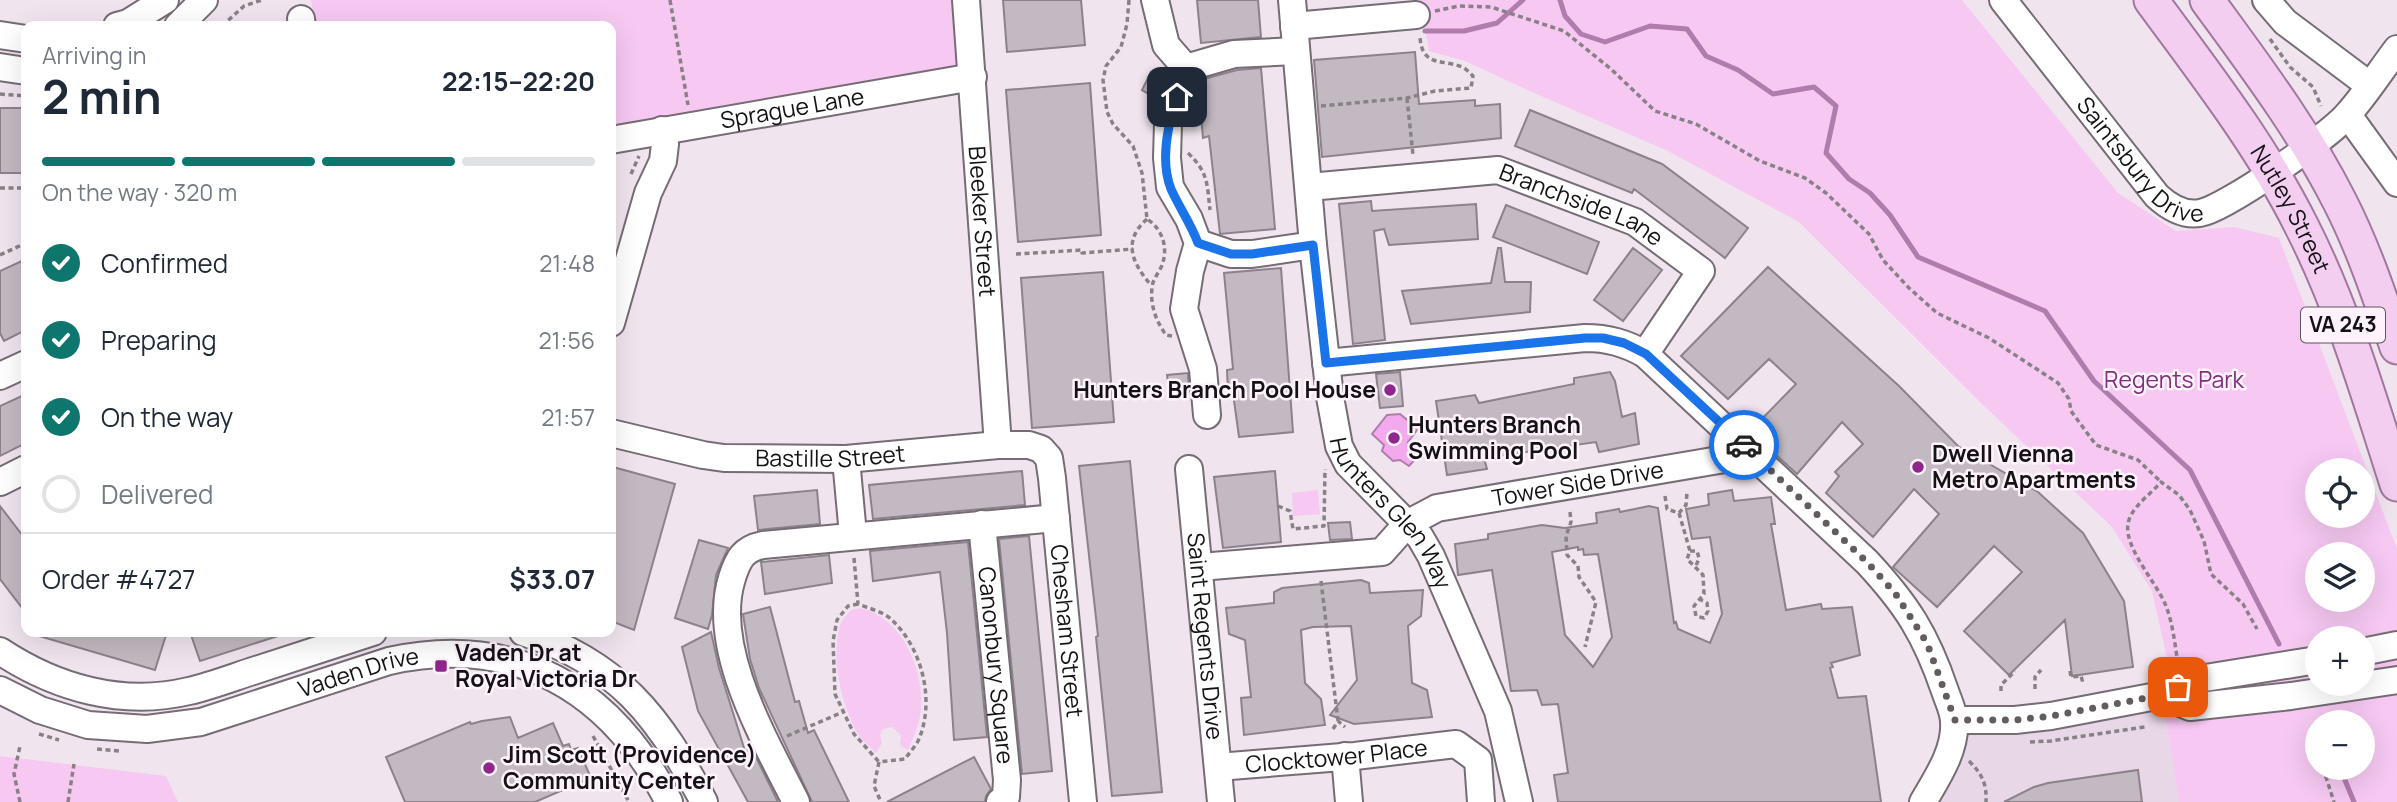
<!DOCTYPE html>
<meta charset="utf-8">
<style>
:root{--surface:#fff;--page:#f6f6f7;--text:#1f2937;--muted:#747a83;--line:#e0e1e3;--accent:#0f766e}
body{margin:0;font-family:Manrope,sans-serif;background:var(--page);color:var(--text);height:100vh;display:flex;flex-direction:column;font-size:26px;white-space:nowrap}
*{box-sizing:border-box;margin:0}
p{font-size:23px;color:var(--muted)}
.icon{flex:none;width:38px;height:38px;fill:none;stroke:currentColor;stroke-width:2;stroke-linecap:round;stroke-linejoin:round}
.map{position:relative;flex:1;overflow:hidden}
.sheet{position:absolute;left:21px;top:21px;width:595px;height:616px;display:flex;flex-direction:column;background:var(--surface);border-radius:14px;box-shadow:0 7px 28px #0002}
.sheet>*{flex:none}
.tools{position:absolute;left:2305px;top:458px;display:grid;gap:14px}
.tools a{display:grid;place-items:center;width:70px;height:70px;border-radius:50%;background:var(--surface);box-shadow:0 7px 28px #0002;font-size:35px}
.pin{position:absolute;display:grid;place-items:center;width:60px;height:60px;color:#fff;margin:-30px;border-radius:14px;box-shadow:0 4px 10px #0006}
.courier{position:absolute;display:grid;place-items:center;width:70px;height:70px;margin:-35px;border:5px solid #1a73e8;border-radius:50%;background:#fff;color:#222;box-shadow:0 2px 9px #0007}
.summary em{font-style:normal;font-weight:700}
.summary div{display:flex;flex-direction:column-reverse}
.summary{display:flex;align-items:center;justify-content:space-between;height:119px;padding:0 21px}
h1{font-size:46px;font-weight:700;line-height:52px}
.bar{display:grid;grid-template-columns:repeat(4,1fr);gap:10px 7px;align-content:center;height:84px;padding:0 21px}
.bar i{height:9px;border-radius:5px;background:var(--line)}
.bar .on{background:var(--accent)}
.bar p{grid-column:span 4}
.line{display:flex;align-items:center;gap:18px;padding:0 21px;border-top:2px solid var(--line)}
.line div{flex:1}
ol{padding:0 21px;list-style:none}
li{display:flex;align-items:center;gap:21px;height:77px}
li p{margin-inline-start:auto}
li .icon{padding:7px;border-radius:50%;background:var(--accent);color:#fff;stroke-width:4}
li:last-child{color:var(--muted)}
li i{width:38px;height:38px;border:4px solid var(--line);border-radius:50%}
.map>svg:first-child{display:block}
.built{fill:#e8d7e7}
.green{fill:#f6c8f2;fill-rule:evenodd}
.water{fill:#f2a9ed;stroke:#b07cac;stroke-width:2}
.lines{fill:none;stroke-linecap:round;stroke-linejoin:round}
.stream{stroke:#b07cac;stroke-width:5}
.building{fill:#c3b9c2;stroke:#8c828b;stroke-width:2;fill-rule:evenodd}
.minor-casing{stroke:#766c75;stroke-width:30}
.major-casing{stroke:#a1779e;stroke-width:37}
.path{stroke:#888187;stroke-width:3.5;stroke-dasharray:5 3.5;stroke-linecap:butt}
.minor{stroke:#fff;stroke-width:26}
.major{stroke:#f4cef1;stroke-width:33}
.done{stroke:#625c61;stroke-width:7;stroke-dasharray:0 12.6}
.route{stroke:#1a73e8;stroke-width:9}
.poi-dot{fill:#8e268b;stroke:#fef2fc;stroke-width:2.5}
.labels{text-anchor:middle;stroke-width:5;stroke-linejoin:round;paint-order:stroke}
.shield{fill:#fef2fc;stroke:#5b555a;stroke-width:2}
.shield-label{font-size:21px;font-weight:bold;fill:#151215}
.street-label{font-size:23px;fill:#151215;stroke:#fef2fc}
.park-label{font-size:23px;fill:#812e7e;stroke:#fef2fc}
.poi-label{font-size:23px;font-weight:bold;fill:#151215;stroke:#fef2fc;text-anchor:start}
</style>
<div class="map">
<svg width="2397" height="802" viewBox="0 0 2397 802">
<rect width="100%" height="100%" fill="#f0e5ef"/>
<!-- built -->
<path class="built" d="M2162 695 2179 802H1923L1954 731Z"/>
<!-- green -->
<path class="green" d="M311 0H966L973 77 611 139V26H316Z
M1420 0H1962L2118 193 2176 231 2234 227 2279 238 2397 549V802H2179L2162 695 2168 663 2152 591 2112 527 1982 404 1799 222 1668 151 1532 92 1465 61 1429 51ZM2317 471H2362V516H2317ZM2317 555H2362V600H2317ZM2317 639H2362V684H2317ZM2317 723H2362V768H2317Z
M1318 490 1320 514 1293 516 1292 493Z
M861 608C902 618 924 669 921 708 920 723 914 736 908 750L900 745 901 735 892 727 883 729 880 735 882 743 876 753C871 747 864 742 860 737 842 710 829 653 841 623 843 618 848 614 851 610Z
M0 756 166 776 178 802H0Z"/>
<!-- water -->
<path class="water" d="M1400 414 1418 429 1408 442 1421 453 1409 466 1400 460 1393 461 1382 451 1384 445 1372 434 1387 415Z"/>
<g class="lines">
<!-- stream -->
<path class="stream" d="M1560 0 1565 16 1581 34 1605 42 1650 26 1687 29 1706 56 1738 70 1773 94 1814 87 1836 106 1826 153 1849 179 1870 193 1890 215 1918 257 2045 311 2094 381 2190 470 2279 644
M1425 31H1464L1497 23 1523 0
M2340 768 2354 802"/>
</g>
<!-- building -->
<path class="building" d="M1003 0H1081L1085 45 1007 52Z
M1197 0H1258L1261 37 1201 43Z
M1415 52 1419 104 1475 100V106L1500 104 1501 138 1322 157 1314 60Z
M1261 68 1275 229 1220 234 1209 136 1203 138 1201 116 1206 114 1204 79 1237 70Z
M1151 72 1168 79 1159 100 1142 90Z
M1090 83 1101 235 1018 242 1006 90Z
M0 108H26V173H0Z
M1530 110 1662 164 1748 228 1725 258 1634 189 1632 193 1515 146Z
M1371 201 1372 211 1476 204 1478 239 1389 245 1384 229 1374 231 1385 340 1353 344 1339 204Z
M1506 205 1599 242 1587 274 1493 237Z
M1498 248H1501L1505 282H1531L1530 312 1411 324 1402 291 1491 283Z
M1633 248 1662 270 1623 321 1594 300Z
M26 259V330L4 341 0 333V271Z
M1768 267 1899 386 1958 446 2038 492 2083 533 2124 601 2133 667 2072 676 2065 620 2009 675 1964 631 2022 572 1994 546 1937 607 1893 567 1939 514 1914 489 1873 537 1826 493 1839 476 1835 472 1863 444 1842 422 1797 474 1750 431 1796 384 1769 359 1728 399 1681 356Z
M1281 268 1293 432 1239 437 1233 393H1228L1227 370 1233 369 1224 273Z
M1103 272 1114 422 1032 428 1021 278Z
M1400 372 1403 406 1380 408 1376 374Z
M1610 372 1615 381 1622 417 1635 413 1639 444 1599 452 1596 442 1484 458 1487 469 1447 475 1436 401 1475 395 1479 403 1574 384V378Z
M1188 373 1189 394 1170 396 1167 375Z
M26 394V443L0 456V406Z
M1130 461 1162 792 1112 796 1096 637 1098 636 1079 466Z
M613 467 675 484 634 630 611 621V476Z
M1022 471 1025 505 873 519 869 485Z
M1275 471 1281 542 1223 548 1214 477Z
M817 490 820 524 758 530 754 496Z
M1732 490 1734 501 1771 497 1775 524H1771L1786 610 1821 604 1822 609 1852 607 1860 655 1831 663 1833 667 1830 668 1838 698 1866 696 1881 802H1558L1554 775 1568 773 1558 704 1542 705 1537 690 1511 691 1492 570 1458 575 1455 544 1488 539V534L1542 525 1565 528 1597 523 1596 513 1619 509 1620 512 1649 506 1658 508 1674 623 1676 622 1678 629 1710 643 1722 614 1710 537 1692 539 1686 509 1709 505 1708 494ZM1578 547V550L1583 549 1584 555 1598 554 1612 637 1593 667 1565 635 1552 552Z
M0 506 26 540V613L0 579Z
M1350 522 1352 539 1330 540 1328 523Z
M1029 536 1052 771 1022 774 999 539Z
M699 540 728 548 716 575 712 615 708 629 675 618Z
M968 542 987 737 954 740 947 633 940 572 873 581 870 551Z
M829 555 832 583 765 594 761 562Z
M1361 580 1369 583 1370 593 1423 590 1421 616 1408 626 1412 683 1427 690 1432 717 1354 724 1330 715 1357 680 1351 626 1313 627 1301 630 1305 683 1321 699 1325 725 1244 735 1241 698 1251 697 1245 640 1229 634 1226 608 1274 603V592L1282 588Z
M770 607 795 702 799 701 808 733 814 730 849 802H812L759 688 750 659 743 614Z
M39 632H167L155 670 39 636Z
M190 632H280L281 635 200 661Z
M711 632 719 668 745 751 752 749 778 802H748L698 711 682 647Z
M510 717 518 738 553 723 563 746 569 744 571 750 578 748 591 778 535 802H405L386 757 470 722 471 724 482 721Z
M974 757 991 789 986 796 985 802H887Z
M2138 770 2142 802H2004L2034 787 2048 783Z"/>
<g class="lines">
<defs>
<g id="minor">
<path id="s1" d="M966 0 998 445"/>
<path d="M1155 0 1166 45 1186 68"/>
<path id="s2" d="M1292 0 1313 245 1330 397 1339 446 1348 464 1420 537 1431 556 1498 711 1519 802"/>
<path id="s3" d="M2003 0 2157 196C2169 207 2183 216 2200 213 2225 209 2331 135 2348 114 2366 94 2381 70 2397 49"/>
<path d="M2266 0 2285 22 2369 85"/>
<path d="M301 19 302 26"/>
<path d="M117 26 128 23 165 0"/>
<path d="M178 26 204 0"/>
<path d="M1294 26 1416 15"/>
<path d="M0 35 26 39"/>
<path d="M0 67 26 71"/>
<path d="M2348 115 2397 183"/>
<path id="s4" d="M611 140 973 77"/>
<path id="s5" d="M1309 187 1498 170 1635 222 1701 271 1645 354"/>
<path d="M1198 243 1231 254H1252L1313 245"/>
<path d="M611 323 648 193 663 161 665 144 662 130"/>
<path d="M1326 363 1585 338C1608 338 1625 343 1645 354L1867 562C1907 605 1926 635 1945 691 1948 700 1954 712 1954 722 1956 750 1937 778 1923 802"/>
<path d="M0 376 26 364"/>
<path d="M1207 415 1203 369 1184 309 1190 271 1198 243 1189 219 1170 187 1167 158 1168 123 1183 86 1186 68 1234 54 1296 51"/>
<path id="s6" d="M611 433 703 455 724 458 846 459 998 445H1029L1041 449 1049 458 1052 478 1083 802"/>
<path d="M846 459 853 535"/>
<path id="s7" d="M1189 469 1221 802"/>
<path d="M0 482 26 469"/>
<path id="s8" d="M982 524 1007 780 1006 797 1000 802"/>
<path id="s9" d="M1200 567 1382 552 1407 524 1437 508 1754 454"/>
<path d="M523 632C617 662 660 717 704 802"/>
<path d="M0 651C56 688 122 707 189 691 211 686 234 677 256 670 295 657 334 645 373 632"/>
<path d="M2362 652 2397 645"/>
<path id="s10" d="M0 690 40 710 88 725 147 729 201 722 389 661C516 633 611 689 669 802"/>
<path d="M2162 695 2190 707 2291 696 2397 680"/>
<path d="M1955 720H2015L2051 716 2162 695 2193 680 2317 660"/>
<path d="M1345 756 1349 802"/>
<path id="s11" d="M1218 767 1355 756 1456 744 1478 760 1481 802"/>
<path d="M796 802C765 740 710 648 732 578 738 559 743 549 763 545L1056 518"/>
</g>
<g id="major">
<path id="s12" d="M2151 0C2204 72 2261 145 2301 225 2343 307 2369 397 2397 484"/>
<path d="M2207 0C2255 66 2303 129 2340 202 2364 249 2380 298 2397 347"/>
</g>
</defs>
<!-- minor casing -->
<use href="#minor" class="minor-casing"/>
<!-- major casing -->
<use href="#major" class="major-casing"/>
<!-- path -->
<path class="path" d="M670 0 688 105
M1129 0 1127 24 1121 47 1106 66 1103 80 1107 112 1113 124 1133 146 1142 173 1147 219C1161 228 1168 245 1163 262 1161 271 1152 279 1152 288 1150 305 1156 321 1166 335L1172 336
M1435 11 1459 6 1491 7 1564 31 1611 69 1655 111 1696 124 1760 161 1805 178 1826 193 1869 234 1883 260 1909 288 1937 313 1989 338 2058 383 2069 399 2071 411 2096 445 2138 460 2161 482
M222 26 244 6 262 0
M2270 39 2290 67 2313 87 2321 106
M0 94 26 96
M1407 98 1413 155
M1321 106 1407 98 1435 91 1471 88 1473 76C1470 73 1467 70 1464 68 1445 58 1422 69 1420 37
M1188 153C1208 172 1207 183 1210 210
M631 174 639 156
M0 188H26
M1147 219C1122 241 1132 263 1151 285
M1016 254 1082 250V253L1133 249
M0 255 26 243
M1665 496 1667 509 1679 513 1686 505 1687 493
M1278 506 1290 511 1293 529 1324 526 1325 469
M1570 512 1571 522 1566 536 1567 555 1578 566 1579 577 1596 602 1585 647
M1679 513 1690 551 1687 559 1703 575 1704 594 1694 606 1696 616 1704 618 1708 611 1707 603 1701 600
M1690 551H1697L1699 558 1696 566
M854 558 858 604C868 608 884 612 892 620 922 648 936 702 918 741 915 747 909 753 905 759L879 762 874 786 881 802
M1321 581 1338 721
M858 604 848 606 837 620 833 641 835 694 854 734 879 762
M2178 664C2175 645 2173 624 2166 606 2157 583 2124 548 2128 524 2130 508 2151 494 2161 482L2179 495 2190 510 2204 541 2211 574 2243 604 2257 629
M2070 671 2071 677 2081 676 2083 683
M2035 689V677L2041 670
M2001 691V685L2015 671
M1333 729 1338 721 1345 727
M39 734 59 740
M593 736 629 802
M787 736 843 712
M2030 742 2051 741 2145 727
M97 749 120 751
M1969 761C1982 774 1987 784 1986 802
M2323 768 2334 802
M20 802 14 774 20 746
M68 802 74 764"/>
<!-- minor -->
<use href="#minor" class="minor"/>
<!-- major -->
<use href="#major" class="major"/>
</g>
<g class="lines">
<!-- done -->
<path class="done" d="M1744 445 1867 562 1895 593 1927 643 1955 720H2015L2052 716 2162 695 2178 687"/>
<!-- route -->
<path class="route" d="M1177 97C1168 124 1160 161 1171 189 1179 207 1191 224 1198 243L1231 254H1252L1313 245 1326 363 1585 338H1603L1624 343 1646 354 1744 445"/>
</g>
<!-- markers -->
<g class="poi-dot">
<circle cx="1390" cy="390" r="7"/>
<circle cx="1394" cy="438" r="7"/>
<circle cx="1918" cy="467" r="7"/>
<rect x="434" y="659" width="14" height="14" rx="3.5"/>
<circle cx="489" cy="768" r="7"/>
</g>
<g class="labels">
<!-- shield labels -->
<rect class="shield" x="2301" y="307.5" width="84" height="35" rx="5"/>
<g class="shield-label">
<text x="2343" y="332">VA 243</text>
</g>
<!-- street labels -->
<g class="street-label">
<text dy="8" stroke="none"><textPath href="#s4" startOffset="184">Sprague Lane</textPath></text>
<text dy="8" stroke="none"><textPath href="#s3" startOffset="214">Saintsbury Drive</textPath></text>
<text dy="8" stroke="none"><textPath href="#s5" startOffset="280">Branchside Lane</textPath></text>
<text dy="8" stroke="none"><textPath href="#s12" startOffset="252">Nutley Street</textPath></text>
<text dy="8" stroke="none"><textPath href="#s1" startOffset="222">Bleeker Street</textPath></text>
<text dy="8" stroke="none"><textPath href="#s6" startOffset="222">Bastille Street</textPath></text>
<text dy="8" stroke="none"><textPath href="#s9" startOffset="397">Tower Side Drive</textPath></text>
<text dy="8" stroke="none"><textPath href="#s2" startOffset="534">Hunters Glen Way</textPath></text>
<text dy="8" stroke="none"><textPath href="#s6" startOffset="620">Chesham Street</textPath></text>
<text dy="8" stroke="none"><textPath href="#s7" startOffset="168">Saint Regents Drive</textPath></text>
<text dy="8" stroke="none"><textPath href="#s8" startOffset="142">Canonbury Square</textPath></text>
<text dy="8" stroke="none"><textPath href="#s10" startOffset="374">Vaden Drive</textPath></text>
<text dy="8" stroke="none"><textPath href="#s11" startOffset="119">Clocktower Place</textPath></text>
</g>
<!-- park labels -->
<g class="park-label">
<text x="2174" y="388">Regents Park</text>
</g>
<!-- poi labels -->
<g class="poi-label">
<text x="1376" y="398" text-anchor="end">Hunters Branch Pool House</text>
<text x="1408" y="433">Hunters Branch<tspan x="1408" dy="26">Swimming Pool</tspan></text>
<text x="1932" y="462">Dwell Vienna<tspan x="1932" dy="26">Metro Apartments</tspan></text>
<text x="455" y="661">Vaden Dr at<tspan x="455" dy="26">Royal Victoria Dr</tspan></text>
<text x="503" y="763">Jim Scott (Providence)<tspan x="503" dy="26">Community Center</tspan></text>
</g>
</g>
</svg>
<div class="tools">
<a><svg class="icon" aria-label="locate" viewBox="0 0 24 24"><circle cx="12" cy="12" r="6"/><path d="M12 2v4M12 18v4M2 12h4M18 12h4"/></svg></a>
<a><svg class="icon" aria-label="layers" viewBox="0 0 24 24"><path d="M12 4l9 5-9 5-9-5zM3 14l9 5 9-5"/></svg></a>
<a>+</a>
<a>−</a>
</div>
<div class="pin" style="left:2178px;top:687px;background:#ea580c"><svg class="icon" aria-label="bag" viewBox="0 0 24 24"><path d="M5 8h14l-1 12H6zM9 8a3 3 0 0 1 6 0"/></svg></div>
<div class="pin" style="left:1177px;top:97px;background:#1f2937"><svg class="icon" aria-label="home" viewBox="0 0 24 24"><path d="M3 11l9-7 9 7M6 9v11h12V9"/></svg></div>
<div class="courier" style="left:1744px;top:445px"><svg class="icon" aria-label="car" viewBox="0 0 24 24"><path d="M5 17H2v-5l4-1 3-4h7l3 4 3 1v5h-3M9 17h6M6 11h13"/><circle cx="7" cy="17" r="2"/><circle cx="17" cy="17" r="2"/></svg></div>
<section class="sheet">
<div class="summary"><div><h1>2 min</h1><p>Arriving in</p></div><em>22:15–22:20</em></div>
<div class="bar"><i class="on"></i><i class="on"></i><i class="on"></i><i></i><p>On the way · 320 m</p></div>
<ol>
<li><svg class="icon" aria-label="check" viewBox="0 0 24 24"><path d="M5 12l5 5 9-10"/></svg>Confirmed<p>21:48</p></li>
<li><svg class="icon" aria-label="check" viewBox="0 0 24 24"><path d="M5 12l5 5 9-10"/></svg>Preparing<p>21:56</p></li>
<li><svg class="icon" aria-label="check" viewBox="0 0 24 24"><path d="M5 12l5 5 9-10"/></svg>On the way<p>21:57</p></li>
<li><i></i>Delivered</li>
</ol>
<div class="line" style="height:91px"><div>Order #4727</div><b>$33.07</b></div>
</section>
</div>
